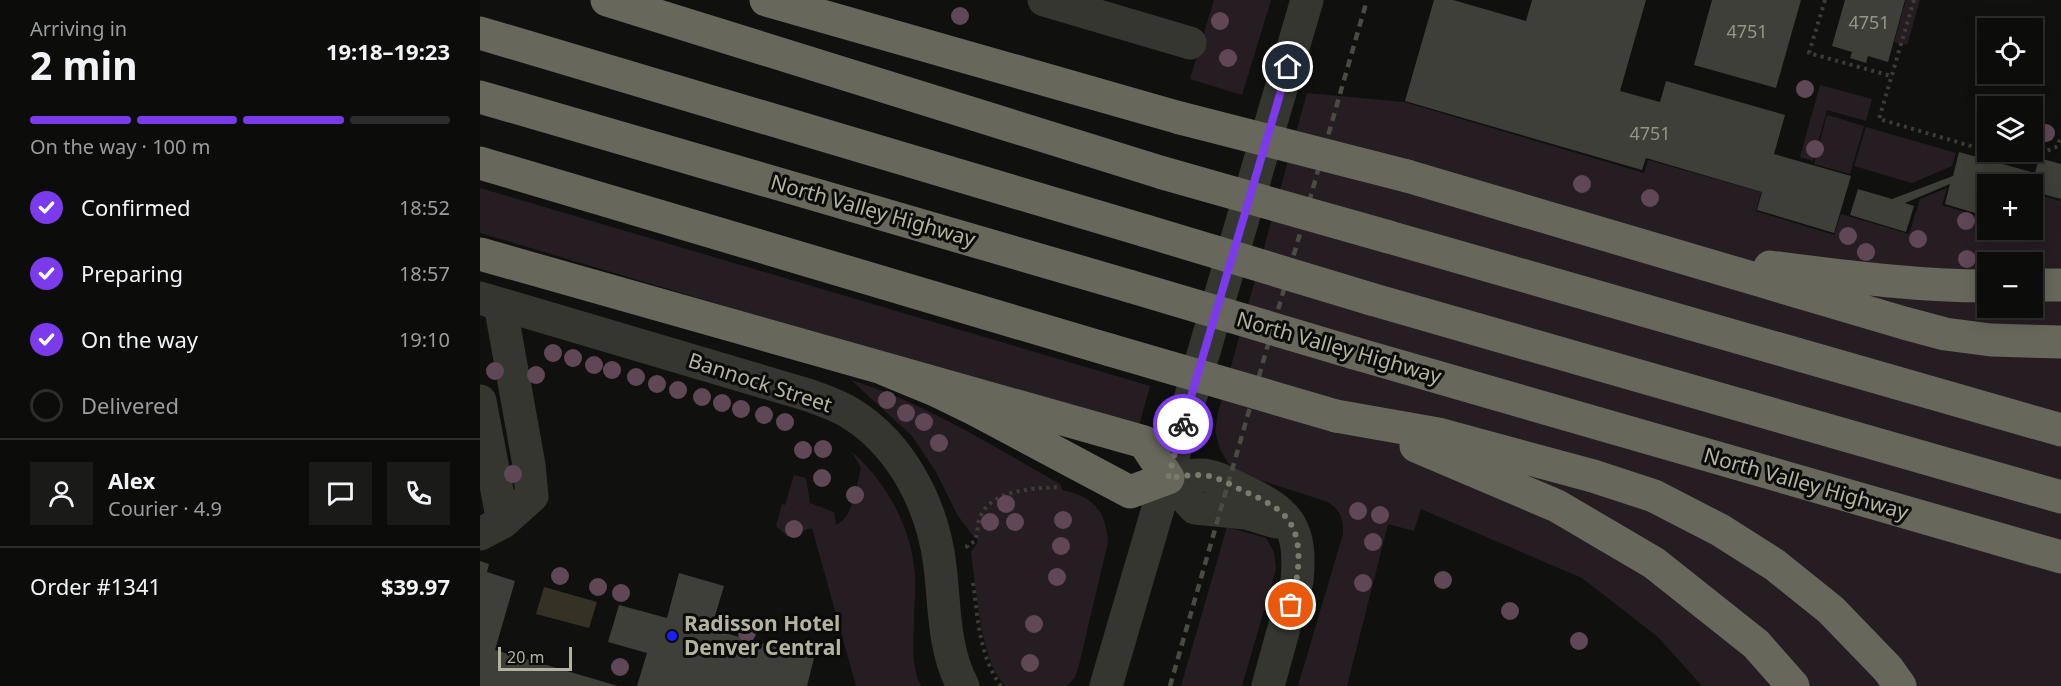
<!DOCTYPE html>
<meta charset="utf-8">
<style>
:root{--surface:#0c0d0b;--page:#1a1b19;--text:#f1f3f6;--muted:#9a9c9d;--line:#2c2d2c;--accent:#7c3aed}
body{margin:0;font-family:"Noto Sans",sans-serif;background:var(--page);color:var(--text);height:100vh;display:flex;flex-direction:column;font-size:22px;white-space:nowrap}
*{box-sizing:border-box;margin:0}
p{font-size:20px;color:var(--muted)}
.icon{flex:none;width:33px;height:33px;fill:none;stroke:currentColor;stroke-width:2;stroke-linecap:round;stroke-linejoin:round}
.map{position:relative;flex:1;overflow:hidden}
.sheet{display:flex;flex-direction:column;background:var(--surface);width:480px}
.sheet>*{flex:none}
.buttons{position:absolute;left:1497px;top:18px;display:grid;gap:12px}
.buttons a{display:grid;place-items:center;width:66px;height:66px;border-radius:0px;background:var(--surface);box-shadow:0 3px 15px #0003,0 0 0 2px var(--line);font-size:30px}
.scale{position:absolute;left:18px;bottom:15px;width:74px;box-sizing:border-box;padding-left:6px;border:3px solid #b3b39f;border-top:0;font-size:16px;line-height:21px;white-space:nowrap;color:#b3b39f;-webkit-text-stroke:4px #0b0b0a;paint-order:stroke}
.pin{position:absolute;display:grid;place-items:center;width:51px;height:51px;color:#fff;margin:-26px;border:3px solid #fff;border-radius:50%;box-shadow:0 2px 6px #0007}
.courier{position:absolute;display:grid;place-items:center;width:60px;height:60px;margin:-30px;border:4px solid #7c3aed;border-radius:50%;background:#fff;color:#222;box-shadow:0 2px 8px #0007}
.head em{font-style:normal;font-weight:700}
.head div{display:flex;flex-direction:column-reverse}
.head{display:flex;align-items:center;justify-content:space-between;height:102px;padding:0 30px}
h1{font-size:39px;font-weight:700;line-height:45px}
.bar{display:grid;grid-template-columns:repeat(4,1fr);gap:9px 6px;align-content:center;height:72px;padding:0 30px}
.bar i{height:8px;border-radius:4px;background:var(--line)}
.bar .on{background:var(--accent)}
.bar p{grid-column:span 4}
.line{display:flex;align-items:center;gap:15px;padding:0 30px;border-top:2px solid var(--line)}
.line div{flex:1}
.round{display:grid;place-items:center;flex:none;width:63px;height:63px;border-radius:0px;background:var(--page)}
ol{padding:0 30px;list-style:none}
li{display:flex;align-items:center;gap:18px;height:66px}
li p{margin-inline-start:auto}
li .icon{padding:6px;border-radius:50%;background:var(--accent);color:#fff;stroke-width:4}
li:last-child{color:var(--muted)}
li i{width:33px;height:33px;border:3px solid var(--line);border-radius:50%}
main{display:flex;flex:1;min-height:0}
.map>svg:first-child{display:block}
.green{fill:#261d23;fill-rule:evenodd}
.water{fill:#353125}
.building{fill:#3e3f38}
.lines{fill:none;stroke-linecap:round;stroke-linejoin:round}
.path{stroke:#3d3d36;stroke-width:4;stroke-dasharray:3 4.5;stroke-linecap:butt}
.minor{stroke:#353630;stroke-width:33}
.highway{stroke:#67675b;stroke-width:33}
.rail{stroke:#4a4b43;stroke-width:4.5;stroke-dasharray:8 6;stroke-linecap:butt}
.highway-bridge{stroke:#67675b;stroke-width:33}
.tree{fill:#5f4756}
.done{stroke:#7a7a6d;stroke-width:6;stroke-dasharray:0 10.8}
.route{stroke:#7c3aed;stroke-width:8}
.poi-dot{fill:#1920ff;stroke:#0b0b0a;stroke-width:2}
.labels{text-anchor:middle;stroke-width:6;stroke-linejoin:round;paint-order:stroke}
.number-label{font-size:18px;fill:#969685}
.street-label{font-size:21px;fill:#b3b39f;stroke:#0b0b0a}
.poi-label{font-size:21px;font-weight:bold;fill:#b3b39f;stroke:#0b0b0a;text-anchor:start}
</style>
<main>
<section class="sheet">
<div class="head"><div><h1>2 min</h1><p>Arriving in</p></div><em>19:18–19:23</em></div>
<div class="bar"><i class="on"></i><i class="on"></i><i class="on"></i><i></i><p>On the way · 100 m</p></div>
<ol>
<li><svg class="icon" aria-label="check" viewBox="0 0 24 24"><path d="M5 12l5 5 9-10"/></svg>Confirmed<p>18:52</p></li>
<li><svg class="icon" aria-label="check" viewBox="0 0 24 24"><path d="M5 12l5 5 9-10"/></svg>Preparing<p>18:57</p></li>
<li><svg class="icon" aria-label="check" viewBox="0 0 24 24"><path d="M5 12l5 5 9-10"/></svg>On the way<p>19:10</p></li>
<li><i></i>Delivered</li>
</ol>
<div class="line" style="height:108px"><a class="round"><svg class="icon" aria-label="person" viewBox="0 0 24 24"><circle cx="12" cy="8" r="4"/><path d="M4 21q1-7 8-7t8 7"/></svg></a><div><b>Alex</b><p>Courier · 4.9</p></div><a class="round"><svg class="icon" aria-label="chat" viewBox="0 0 24 24"><path d="M4 5h16v11H9l-5 4z"/></svg></a><a class="round"><svg class="icon" aria-label="phone" viewBox="0 0 24 24"><path d="M5 4h4l2 5-3 2q2 4 5 5l2-3 5 2v4C11 20 4 13 5 4z"/></svg></a></div>
<div class="line" style="height:78px"><div>Order #1341</div><b>$39.97</b></div>
</section>
<div class="map">
<svg width="1581" height="686" viewBox="0 0 1581 686">
<rect width="100%" height="100%" fill="#10110f"/>
<!-- green -->
<path class="green" d="M734 0H791L762 95 710 79Z
M1426 0H1440L1427 45 1414 42Z
M1340 85 1392 99 1386 121 1347 110 1333 161 1320 157Z
M827 93 924 102 1164 173 1168 160 1281 192 1276 211 1354 235 1361 214 1429 234 1440 199 1467 188 1462 205 1507 219 1508 230H1552L1553 193 1581 201V686H1222L1178 637 1102 578 941 509 934 531 908 524 867 686H818L863 534C864 518 859 507 845 501L761 474 748 463 740 449 735 432 738 413ZM1508 262H1552V308H1508Z
M1347 115 1384 126 1370 174 1334 164Z
M1386 127 1476 153 1472 166 1432 183 1374 166Z
M0 188 670 386 658 429 0 233Z
M371 380C445 403 513 446 580 484L582 490C613 496 626 511 628 542L599 665 595 677 587 686H526C501 665 496 586 491 552L497 543 498 534 494 537 478 516 456 472 432 436Z
M372 452C407 482 432 529 435 576 436 590 434 604 434 618 434 642 430 664 441 686H376L332 528 307 536 296 526 302 504 305 505 314 475 326 478 330 503 354 512 356 525C374 517 376 485 381 468Z
M747 527 786 538 794 552 796 569 762 686H701Z"/>
<!-- water -->
<path class="water" d="M64 587 117 602 109 628 56 614Z"/>
<!-- building -->
<path class="building" d="M954 0H973L1046 21 1052 0H1166L1140 91 1180 102 1186 81 1305 115 1294 154 1371 176 1354 233 1277 210 1282 192 1166 158 1162 170 925 101Z
M1232 0H1321L1296 88 1214 65Z
M1365 0H1425L1408 62 1388 56 1386 63 1370 58 1372 52 1352 46Z
M1479 152 1555 173 1559 158 1581 164V199L1552 191V184H1508V217L1465 204 1470 184 1425 203 1434 206 1426 232 1370 215 1378 189 1412 199 1473 176Z
M0 561 9 564 7 572 35 581 15 650 138 686H0Z
M199 573 244 586 231 629 334 658 327 686H157L167 653 128 642 139 605 187 618Z"/>
<g class="lines">
<!-- path -->
<path class="path" d="M1345 0 1329 53 1411 76
M1434 0 1399 119 1508 151
M1511 152 1544 161 1578 146 1581 135
M488 548 487 546 495 541C498 533 497 525 500 517 512 489 552 489 577 487
M493 583C498 618 499 656 521 686"/>
<!-- minor -->
<path class="minor" d="M564 0 710 43
M0 298 328 395C342 400 357 405 370 413 422 445 453 506 460 566 465 606 463 649 483 686
M0 401 23 522
M688 478C700 477 717 473 729 476 741 478 753 486 764 491 810 512 822 529 817 581L788 686
M688 478 715 508 766 513 796 522
M0 534 23 522 52 496 49 465 20 304
M626 686 827 0"/>
<!-- highway -->
<path class="highway" d="M127 0 683 173
M286 0 700 118
M0 33 666 231
M0 97 649 286
M0 163 630 350
M927 176 1424 323 1465 334 1511 340 1581 342
M909 237 1581 430
M0 254 664 442 688 478 650 492 496 410 455 390 404 369
M1290 267C1362 276 1435 286 1508 286
M1552 285H1581
M891 299 1581 497
M874 353 1581 557
M856 416 958 434 1113 476 1174 496 1240 530 1295 565 1351 610 1408 669 1420 686
M936 446 1077 506 1174 563 1276 644 1313 686"/>
<!-- rail -->
<path class="rail" d="M690 686 887 0"/>
<!-- highway-bridge -->
<path class="highway-bridge" d="M700 118 927 176
M683 173 909 237
M666 231 891 299
M649 286 874 353
M630 350 856 416"/>
</g>
<!-- trees -->
<g class="tree">
<circle cx="480" cy="16" r="9"/>
<circle cx="740" cy="21" r="9"/>
<circle cx="748" cy="58" r="9"/>
<circle cx="1325" cy="89" r="9"/>
<circle cx="1566" cy="133" r="9"/>
<circle cx="1335" cy="149" r="9"/>
<circle cx="1102" cy="184" r="9"/>
<circle cx="1170" cy="198" r="9"/>
<circle cx="1486" cy="221" r="9"/>
<circle cx="1368" cy="236" r="9"/>
<circle cx="1438" cy="239" r="9"/>
<circle cx="1386" cy="252" r="9"/>
<circle cx="1487" cy="259" r="9"/>
<circle cx="73" cy="353" r="9"/>
<circle cx="93" cy="358" r="9"/>
<circle cx="114" cy="365" r="9"/>
<circle cx="132" cy="370" r="9"/>
<circle cx="15" cy="371" r="9"/>
<circle cx="56" cy="375" r="9"/>
<circle cx="156" cy="377" r="9"/>
<circle cx="177" cy="384" r="9"/>
<circle cx="198" cy="390" r="9"/>
<circle cx="222" cy="397" r="9"/>
<circle cx="407" cy="400" r="9"/>
<circle cx="242" cy="403" r="9"/>
<circle cx="261" cy="409" r="9"/>
<circle cx="426" cy="413" r="9"/>
<circle cx="284" cy="415" r="9"/>
<circle cx="305" cy="422" r="9"/>
<circle cx="444" cy="422" r="9"/>
<circle cx="459" cy="443" r="9"/>
<circle cx="343" cy="449" r="9"/>
<circle cx="323" cy="450" r="9"/>
<circle cx="33" cy="474" r="9"/>
<circle cx="342" cy="478" r="9"/>
<circle cx="375" cy="495" r="9"/>
<circle cx="526" cy="504" r="9"/>
<circle cx="878" cy="511" r="9"/>
<circle cx="900" cy="515" r="9"/>
<circle cx="583" cy="520" r="9"/>
<circle cx="510" cy="522" r="9"/>
<circle cx="535" cy="522" r="9"/>
<circle cx="314" cy="529" r="9"/>
<circle cx="893" cy="542" r="9"/>
<circle cx="581" cy="546" r="9"/>
<circle cx="80" cy="576" r="9"/>
<circle cx="577" cy="577" r="9"/>
<circle cx="963" cy="580" r="9"/>
<circle cx="883" cy="583" r="9"/>
<circle cx="118" cy="587" r="9"/>
<circle cx="141" cy="593" r="9"/>
<circle cx="1030" cy="611" r="9"/>
<circle cx="554" cy="624" r="9"/>
<circle cx="245" cy="626" r="9"/>
<circle cx="267" cy="633" r="9"/>
<circle cx="1099" cy="641" r="9"/>
<circle cx="550" cy="663" r="9"/>
<circle cx="140" cy="667" r="9"/>
</g>
<g class="lines">
<!-- done -->
<path class="done" d="M703 424 688 478C700 477 717 473 729 476 740 478 752 486 762 490 776 497 791 503 802 513 827 536 818 577 811 605"/>
<!-- route -->
<path class="route" d="M703 424 808 67"/>
</g>
<!-- markers -->
<circle class="poi-dot" cx="192" cy="636" r="6"/>
<g class="labels">
<!-- number labels -->
<g class="number-label">
<text x="1389" y="29">4751</text>
<text x="1267" y="38">4751</text>
<text x="1170" y="140">4751</text>
</g>
<!-- street labels -->
<g class="street-label">
<text transform="translate(393 211) rotate(16)" y="7">North Valley Highway</text>
<text transform="translate(859 348) rotate(16)" y="7">North Valley Highway</text>
<text transform="translate(280 383) rotate(18)" y="7">Bannock Street</text>
<text transform="translate(1326 484) rotate(16)" y="7">North Valley Highway</text>
</g>
<!-- poi labels -->
<g class="poi-label">
<text x="204" y="631">Radisson Hotel<tspan x="204" dy="24">Denver Central</tspan></text>
</g>
</g>
</svg>
<div class="buttons">
<a><svg class="icon" aria-label="locate" viewBox="0 0 24 24"><circle cx="12" cy="12" r="6"/><path d="M12 2v4M12 18v4M2 12h4M18 12h4"/></svg></a>
<a><svg class="icon" aria-label="layers" viewBox="0 0 24 24"><path d="M12 4l9 5-9 5-9-5zM3 14l9 5 9-5"/></svg></a>
<a>+</a>
<a>−</a>
</div>
<div class="scale">20 m</div>
<div class="pin" style="left:811px;top:605px;background:#ea580c"><svg class="icon" aria-label="bag" viewBox="0 0 24 24"><path d="M5 8h14l-1 12H6zM9 8a3 3 0 0 1 6 0"/></svg></div>
<div class="pin" style="left:808px;top:67px;background:#1f2937"><svg class="icon" aria-label="home" viewBox="0 0 24 24"><path d="M3 11l9-7 9 7M6 9v11h12V9"/></svg></div>
<div class="courier" style="left:703px;top:424px"><svg class="icon" aria-label="bike" viewBox="0 0 24 24"><circle cx="6" cy="16" r="4"/><circle cx="18" cy="16" r="4"/><path d="M6 16l4-8h5l3 8M10 8l3 8H6M13 5h3"/></svg></div>
</div>
</main>
